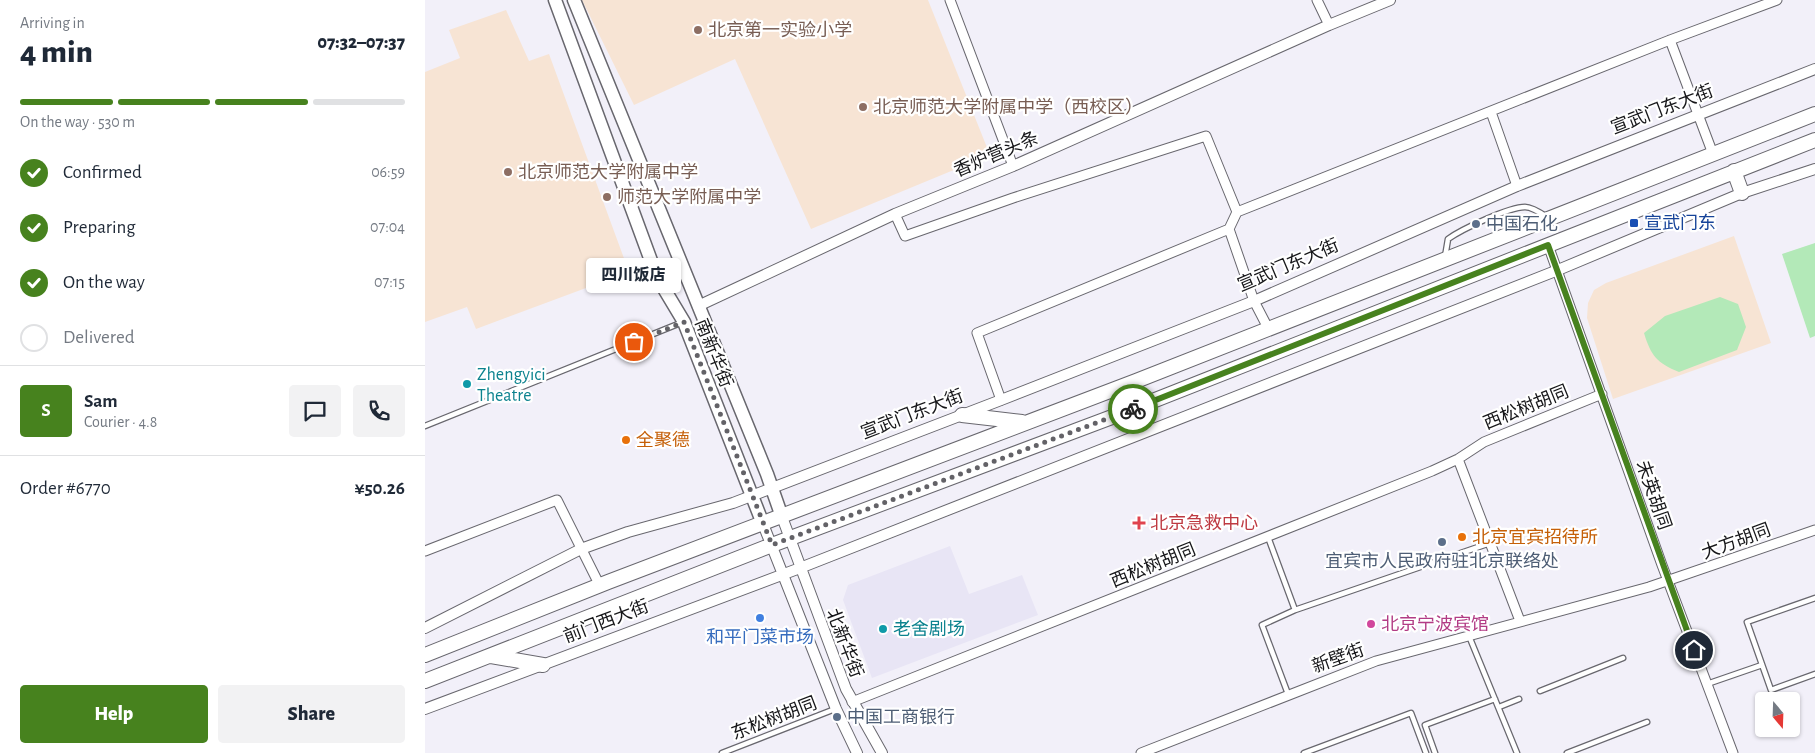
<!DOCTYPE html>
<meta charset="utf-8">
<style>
:root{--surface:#fff;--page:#f2f2f3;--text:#1f2937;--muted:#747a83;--line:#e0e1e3;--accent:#47821e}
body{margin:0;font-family:"Alegreya Sans","Noto Sans SC",sans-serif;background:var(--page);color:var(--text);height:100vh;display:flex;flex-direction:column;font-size:19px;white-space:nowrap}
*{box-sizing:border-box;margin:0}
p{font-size:16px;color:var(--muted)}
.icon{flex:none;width:28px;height:28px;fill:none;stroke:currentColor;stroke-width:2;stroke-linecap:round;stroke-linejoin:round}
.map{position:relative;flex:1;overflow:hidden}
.side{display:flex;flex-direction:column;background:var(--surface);width:425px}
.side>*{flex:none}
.needle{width:32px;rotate:161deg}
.controls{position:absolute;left:1330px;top:692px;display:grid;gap:10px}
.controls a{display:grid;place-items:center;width:45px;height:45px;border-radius:5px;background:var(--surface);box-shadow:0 1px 4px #0004;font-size:25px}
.pin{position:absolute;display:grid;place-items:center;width:42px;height:42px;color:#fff;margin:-21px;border:2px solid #fff;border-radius:50%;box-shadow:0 1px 5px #0007}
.courier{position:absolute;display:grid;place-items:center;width:50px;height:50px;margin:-25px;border:4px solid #47821e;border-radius:50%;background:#fff;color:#222;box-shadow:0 1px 6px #0007}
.bubble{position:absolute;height:35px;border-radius:5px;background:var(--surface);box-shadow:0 1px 4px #0004;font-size:16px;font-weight:800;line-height:35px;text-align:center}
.overview em{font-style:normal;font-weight:800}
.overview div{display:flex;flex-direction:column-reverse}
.overview{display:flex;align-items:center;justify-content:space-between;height:85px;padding:0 20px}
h1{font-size:32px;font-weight:800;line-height:38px}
.bar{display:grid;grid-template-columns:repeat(4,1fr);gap:8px 5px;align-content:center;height:60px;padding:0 20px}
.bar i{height:6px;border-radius:4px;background:var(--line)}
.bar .selected{background:var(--accent)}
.bar p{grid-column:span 4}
.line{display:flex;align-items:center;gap:12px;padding:0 20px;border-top:1px solid var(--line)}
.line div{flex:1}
.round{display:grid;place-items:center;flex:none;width:52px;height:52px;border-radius:5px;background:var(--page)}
ol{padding:0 20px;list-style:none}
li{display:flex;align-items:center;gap:15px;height:55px}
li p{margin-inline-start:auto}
li .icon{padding:5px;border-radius:50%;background:var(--accent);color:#fff;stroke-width:4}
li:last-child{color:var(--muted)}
li i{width:28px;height:28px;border:2px solid var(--line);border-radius:50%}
.button{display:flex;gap:10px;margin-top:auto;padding:10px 20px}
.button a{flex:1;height:58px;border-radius:5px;background:var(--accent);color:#fff;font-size:20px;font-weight:800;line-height:58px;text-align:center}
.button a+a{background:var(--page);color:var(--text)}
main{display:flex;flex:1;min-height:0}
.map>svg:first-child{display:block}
.built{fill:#e8e5f5}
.education{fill:#f7e4d4}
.green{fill:#b3e9b8}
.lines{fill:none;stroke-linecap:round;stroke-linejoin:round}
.service-casing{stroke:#68676e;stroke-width:7}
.minor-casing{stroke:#68676e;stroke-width:11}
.tertiary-casing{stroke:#68676e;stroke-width:12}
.secondary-casing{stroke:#68676e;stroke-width:15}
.primary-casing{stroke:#68676e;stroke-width:16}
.service{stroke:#fff;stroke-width:4.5}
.minor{stroke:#fff;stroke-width:9}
.tertiary{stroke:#fff;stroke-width:10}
.secondary{stroke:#fff;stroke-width:12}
.primary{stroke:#fff;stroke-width:14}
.done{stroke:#636267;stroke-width:5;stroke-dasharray:0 9}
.route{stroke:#47821e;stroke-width:6}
.education-dot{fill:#8d6e63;stroke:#fff;stroke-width:2}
.transit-dot{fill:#1a4fb4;stroke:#fff;stroke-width:2}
.service-dot{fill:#5c6f8a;stroke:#fff;stroke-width:2}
.culture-dot{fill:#0f9aa8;stroke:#fff;stroke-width:2}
.food-dot{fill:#e8710a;stroke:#fff;stroke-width:2}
.health-dot{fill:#e0444e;stroke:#fff;stroke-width:2}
.shop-dot{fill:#3f7fe0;stroke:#fff;stroke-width:2}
.hotel-dot{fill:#d1479c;stroke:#fff;stroke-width:2}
.labels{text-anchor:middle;stroke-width:4.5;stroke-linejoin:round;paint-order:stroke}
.education-label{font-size:18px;fill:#785e54;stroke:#fff;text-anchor:start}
.street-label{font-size:18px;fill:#161619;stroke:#fff}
.transit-label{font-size:18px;fill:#164399;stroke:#fff;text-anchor:start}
.service-label{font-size:18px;fill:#4e5e75;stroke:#fff;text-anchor:start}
.culture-label{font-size:18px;fill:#0d838f;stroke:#fff;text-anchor:start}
.food-label{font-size:18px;fill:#c56008;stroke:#fff;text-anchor:start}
.health-label{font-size:18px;fill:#be3a42;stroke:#fff;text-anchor:start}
.hotel-label{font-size:18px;fill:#b23c85;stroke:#fff;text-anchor:start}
.shop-label{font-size:18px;fill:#366cbe;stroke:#fff}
</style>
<main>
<section class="side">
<div class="overview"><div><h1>4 min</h1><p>Arriving in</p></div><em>07:32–07:37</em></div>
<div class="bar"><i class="selected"></i><i class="selected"></i><i class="selected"></i><i></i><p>On the way · 530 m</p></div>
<ol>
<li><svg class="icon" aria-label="check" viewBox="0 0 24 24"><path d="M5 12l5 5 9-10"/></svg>Confirmed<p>06:59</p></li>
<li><svg class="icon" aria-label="check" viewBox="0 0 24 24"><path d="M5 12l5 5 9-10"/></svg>Preparing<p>07:04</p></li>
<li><svg class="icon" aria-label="check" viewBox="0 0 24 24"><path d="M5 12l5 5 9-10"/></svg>On the way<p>07:15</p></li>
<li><i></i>Delivered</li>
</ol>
<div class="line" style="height:90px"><b class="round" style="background:var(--accent);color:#fff">S</b><div><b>Sam</b><p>Courier · 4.8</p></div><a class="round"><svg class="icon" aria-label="chat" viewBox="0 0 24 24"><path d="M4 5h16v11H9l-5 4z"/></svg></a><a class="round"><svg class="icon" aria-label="phone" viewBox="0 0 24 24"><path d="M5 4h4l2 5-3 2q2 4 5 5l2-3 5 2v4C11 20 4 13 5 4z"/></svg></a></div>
<div class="line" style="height:65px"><div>Order #6770</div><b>¥50.26</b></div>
<div class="button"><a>Help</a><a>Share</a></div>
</section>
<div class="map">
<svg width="1390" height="753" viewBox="0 0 1390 753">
<rect width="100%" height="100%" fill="#f2f0f9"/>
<!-- built -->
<path class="built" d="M525 546 544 594 597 575 613 615 447 678 418 600 423 585Z"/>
<!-- education -->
<path class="education" d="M157 0H503L565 155 386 229 310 59 209 105Z
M81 10 104 61 124 54 204 272 51 329 42 307 0 322V72L35 58 24 30Z
M1309 236 1346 343 1188 399 1162 318 1163 303 1169 290 1181 283Z"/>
<!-- green -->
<path class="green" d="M1390 243V336L1385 338 1357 254Z
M1295 297 1313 304 1321 327 1312 350 1254 372C1232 363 1226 356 1219 333L1240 316Z"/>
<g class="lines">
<defs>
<path id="service" d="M1020 257 1023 239C1037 229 1084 207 1100 207 1107 207 1116 213 1122 217
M0 426 258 322
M843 537 870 610
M1390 598 1322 622 1346 690 1390 674
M1044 636 1092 753
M1282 684 1337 665
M1115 691 1198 658
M863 694 837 625 870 610 1065 543
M1074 707 1094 699
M297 753 410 709
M879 753 986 713 1001 753
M1010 753 1000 725 1070 699
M1142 753 1222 722"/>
<path id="minor" d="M525 0 588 166
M892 0 904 25
M1245 40 1288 154
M1066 112 1092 186
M470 214 480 236 588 198 781 136 812 212
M804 229 829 301 843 328
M1123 245 1237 565 1308 753
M576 400 552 333 804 229 812 212 1245 40 1352 0
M1033 459 1095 621
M0 551 132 500 175 586
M427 702 1007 471 1033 459 1059 442 1177 394
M716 753 951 661 1224 587 1390 530"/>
<path id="tertiary" d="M273 306 470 214 588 166 904 25 965 0
M357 517 421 689 457 753
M338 524 411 709 432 753
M0 628 156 549 203 532 308 503 576 400 829 301 1092 186 1390 69
M0 709 375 568 1133 270 1317 193 1390 169"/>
<path id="secondary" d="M130 0 232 277 259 322 338 524
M149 0 342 474 357 517"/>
<path id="primary" d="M1309 171 1317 193
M537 415 597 422
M0 655 183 582 711 381 1390 114
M66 656 118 665
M0 681 347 545 687 417 1390 140"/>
</defs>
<!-- service casing -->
<use href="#service" class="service-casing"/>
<!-- minor casing -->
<use href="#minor" class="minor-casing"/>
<!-- tertiary casing -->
<use href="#tertiary" class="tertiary-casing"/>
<!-- secondary casing -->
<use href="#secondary" class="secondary-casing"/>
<!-- primary casing -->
<use href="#primary" class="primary-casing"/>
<!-- service -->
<use href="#service" class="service"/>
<!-- minor -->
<use href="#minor" class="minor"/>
<!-- tertiary -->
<use href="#tertiary" class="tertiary"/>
<!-- secondary -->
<use href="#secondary" class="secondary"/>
<!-- primary -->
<use href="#primary" class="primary"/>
</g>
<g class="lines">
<!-- done -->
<path class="done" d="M209 342 259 322 347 545 708 409"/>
<!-- route -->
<path class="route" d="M708 409 1123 245 1269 650"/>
</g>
<!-- markers -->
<g class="education-dot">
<circle cx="273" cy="30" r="5"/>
<circle cx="438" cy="107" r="5"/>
<circle cx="83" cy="172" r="5"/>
<circle cx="182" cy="197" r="5"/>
</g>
<rect class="transit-dot" x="1204" y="218" width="10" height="10" rx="2.5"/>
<g class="service-dot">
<circle cx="1051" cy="224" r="5"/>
<circle cx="1017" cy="542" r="5"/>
<circle cx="412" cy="717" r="5"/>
</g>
<g class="culture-dot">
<circle cx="42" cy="384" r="5"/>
<circle cx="458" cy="629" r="5"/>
</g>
<g class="food-dot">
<circle cx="201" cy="440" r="5"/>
<circle cx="1037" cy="537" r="5"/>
</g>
<path class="health-dot" d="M711.5 515.5h5v5h5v5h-5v5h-5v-5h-5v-5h5z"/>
<circle class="shop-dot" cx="335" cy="618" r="5"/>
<circle class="hotel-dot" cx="946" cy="624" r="5"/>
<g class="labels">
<!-- education labels -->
<g class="education-label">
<text x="283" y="36">北京第一实验小学</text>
<text x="448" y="113">北京师范大学附属中学（西校区）</text>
<text x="93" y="178">北京师范大学附属中学</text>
<text x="192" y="203">师范大学附属中学</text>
</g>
<!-- street labels -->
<g class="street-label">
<text transform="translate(1237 109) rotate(-21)" y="6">宣武门东大街</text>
<text transform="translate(571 154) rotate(-23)" y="6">香炉营头条</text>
<text transform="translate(863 265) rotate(-23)" y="6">宣武门东大街</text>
<text transform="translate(289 353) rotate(68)" y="6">南新华街</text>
<text transform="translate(1101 407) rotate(-22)" y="6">西松树胡同</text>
<text transform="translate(487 414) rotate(-21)" y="6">宣武门东大街</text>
<text transform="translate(1229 495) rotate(71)" y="6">未英胡同</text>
<text transform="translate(1311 541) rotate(-20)" y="6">大方胡同</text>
<text transform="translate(728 565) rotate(-22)" y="6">西松树胡同</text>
<text transform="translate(181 621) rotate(-21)" y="6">前门西大街</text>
<text transform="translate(420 643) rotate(69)" y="6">北新华街</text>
<text transform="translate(913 658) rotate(-20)" y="6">新壁街</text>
<text transform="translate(349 718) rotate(-21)" y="6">东松树胡同</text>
</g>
<!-- transit labels -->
<g class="transit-label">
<text x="1219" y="229">宣武门东</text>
</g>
<!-- service labels -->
<g class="service-label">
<text x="1061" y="230">中国石化</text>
<text x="1017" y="567" text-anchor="middle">宜宾市人民政府驻北京联络处</text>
<text x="422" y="723">中国工商银行</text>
</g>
<!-- culture labels -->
<g class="culture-label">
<text x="52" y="380">Zhengyici<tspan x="52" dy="21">Theatre</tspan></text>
<text x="468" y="635">老舍剧场</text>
</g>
<!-- food labels -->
<g class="food-label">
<text x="211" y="446">全聚德</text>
<text x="1047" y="543">北京宜宾招待所</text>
</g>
<!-- health labels -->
<g class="health-label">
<text x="725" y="529">北京急救中心</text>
</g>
<!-- hotel labels -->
<g class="hotel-label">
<text x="956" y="630">北京宁波宾馆</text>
</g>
<!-- shop labels -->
<g class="shop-label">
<text x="335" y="643">和平门菜市场</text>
</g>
</g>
</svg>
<div class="controls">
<a><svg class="needle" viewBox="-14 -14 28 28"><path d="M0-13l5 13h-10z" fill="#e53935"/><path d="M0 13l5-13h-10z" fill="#747a83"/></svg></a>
</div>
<div class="pin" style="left:209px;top:342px;background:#ea580c"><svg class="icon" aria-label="bag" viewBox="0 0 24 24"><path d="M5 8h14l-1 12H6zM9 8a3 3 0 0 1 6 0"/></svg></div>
<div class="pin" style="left:1269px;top:650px;background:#1f2937"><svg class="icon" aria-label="home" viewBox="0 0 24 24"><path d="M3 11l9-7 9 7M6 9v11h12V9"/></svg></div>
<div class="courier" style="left:708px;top:409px"><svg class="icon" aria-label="bike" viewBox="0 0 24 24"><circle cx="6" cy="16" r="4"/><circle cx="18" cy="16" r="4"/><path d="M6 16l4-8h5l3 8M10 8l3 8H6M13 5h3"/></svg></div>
<div class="bubble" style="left:161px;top:258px;width:95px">四川饭店</div>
</div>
</main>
